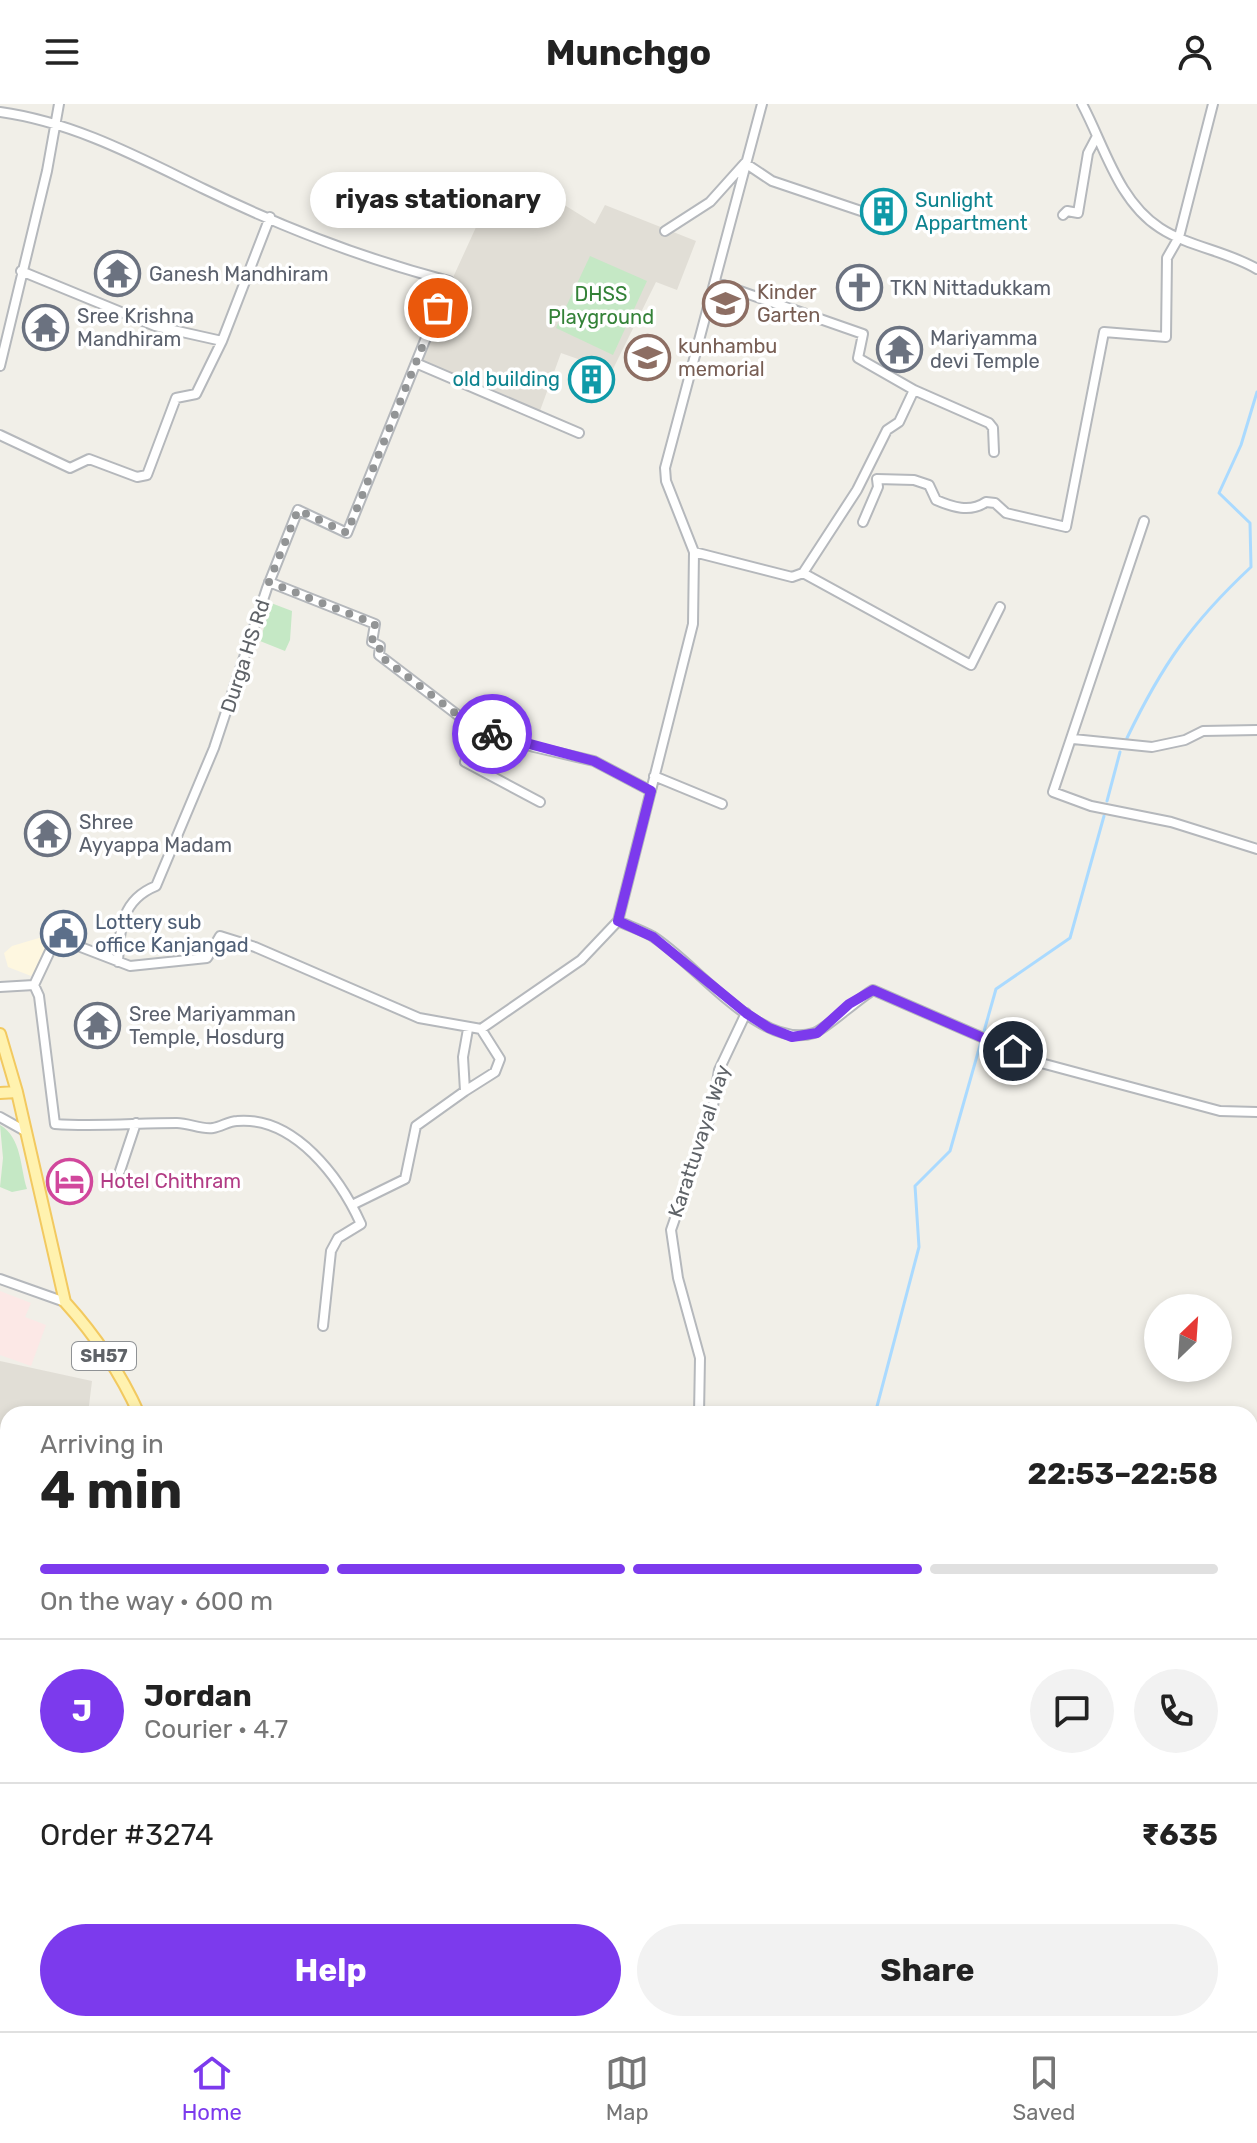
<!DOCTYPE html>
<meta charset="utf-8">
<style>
:root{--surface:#fff;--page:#f2f2f2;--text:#222;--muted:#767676;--line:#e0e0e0;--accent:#7c3aed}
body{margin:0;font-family:Rubik,sans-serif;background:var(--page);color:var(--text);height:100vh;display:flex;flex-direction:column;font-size:30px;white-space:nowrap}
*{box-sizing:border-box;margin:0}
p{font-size:26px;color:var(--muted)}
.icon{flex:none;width:44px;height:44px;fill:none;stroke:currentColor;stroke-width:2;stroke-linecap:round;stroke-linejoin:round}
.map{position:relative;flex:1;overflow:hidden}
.sheet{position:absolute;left:0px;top:1302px;width:1258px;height:626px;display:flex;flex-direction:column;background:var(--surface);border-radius:24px 24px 0 0;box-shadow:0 4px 12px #0003}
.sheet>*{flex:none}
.needle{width:52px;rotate:25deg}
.fabs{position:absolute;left:1144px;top:1190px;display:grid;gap:16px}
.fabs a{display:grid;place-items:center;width:88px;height:88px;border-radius:50%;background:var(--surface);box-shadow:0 4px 12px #0003;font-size:40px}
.pin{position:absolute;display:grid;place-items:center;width:68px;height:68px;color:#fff;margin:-34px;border:4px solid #fff;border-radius:50%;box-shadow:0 2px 8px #0007}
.courier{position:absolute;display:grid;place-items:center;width:80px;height:80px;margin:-40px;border:6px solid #7c3aed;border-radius:50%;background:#fff;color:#222;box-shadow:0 2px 10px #0007}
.bubble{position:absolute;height:56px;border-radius:28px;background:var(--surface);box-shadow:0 4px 12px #0003;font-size:26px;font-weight:700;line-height:56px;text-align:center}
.head em{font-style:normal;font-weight:700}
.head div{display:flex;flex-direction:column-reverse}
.head{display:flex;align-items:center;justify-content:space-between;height:136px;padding:0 40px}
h1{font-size:52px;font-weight:700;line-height:60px}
.bar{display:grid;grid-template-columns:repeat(4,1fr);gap:12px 8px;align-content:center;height:96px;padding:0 40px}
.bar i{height:10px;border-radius:6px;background:var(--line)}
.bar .active{background:var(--accent)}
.bar p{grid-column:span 4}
.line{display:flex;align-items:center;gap:20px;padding:0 40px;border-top:2px solid var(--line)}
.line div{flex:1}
.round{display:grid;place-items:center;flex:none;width:84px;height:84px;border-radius:42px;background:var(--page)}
.button{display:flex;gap:16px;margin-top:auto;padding:16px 40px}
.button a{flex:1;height:92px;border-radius:48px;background:var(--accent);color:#fff;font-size:32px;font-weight:700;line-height:92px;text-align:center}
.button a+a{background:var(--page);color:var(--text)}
header{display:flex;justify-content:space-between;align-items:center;height:104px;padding:0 40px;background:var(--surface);font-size:36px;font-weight:700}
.tab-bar{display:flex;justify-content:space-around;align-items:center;height:112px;border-top:2px solid var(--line);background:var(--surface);font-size:22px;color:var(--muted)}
.tab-bar a{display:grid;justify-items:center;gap:4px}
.tab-bar .active{color:var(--accent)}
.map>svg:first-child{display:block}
.commercial{fill:#fef7e0}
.education{fill:#e1ded6}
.medical{fill:#fce8e6}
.green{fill:#c5e8c5}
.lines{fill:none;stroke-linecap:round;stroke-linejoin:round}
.stream{stroke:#aadaff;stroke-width:3}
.minor-casing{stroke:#b5b8bc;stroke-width:12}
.major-casing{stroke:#f2c960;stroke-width:14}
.minor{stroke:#fff;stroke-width:8}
.major{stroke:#fff2af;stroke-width:10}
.done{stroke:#929495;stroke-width:8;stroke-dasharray:0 14.4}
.route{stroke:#7c3aed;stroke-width:10}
.labels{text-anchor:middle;stroke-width:7;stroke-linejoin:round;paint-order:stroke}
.shield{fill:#fff;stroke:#8f9295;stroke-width:2}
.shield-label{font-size:18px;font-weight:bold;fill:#5f6368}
.culture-label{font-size:20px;fill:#0d838f;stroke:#fff;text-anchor:start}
.worship-label{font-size:20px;fill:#5b616d;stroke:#fff;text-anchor:start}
.education-label{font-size:20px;fill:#785e54;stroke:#fff;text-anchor:start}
.park-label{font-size:20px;fill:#348238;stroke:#fff}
.street-label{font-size:20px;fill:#5f6368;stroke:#fff}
.service-label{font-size:20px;fill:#4e5e75;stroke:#fff;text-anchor:start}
.hotel-label{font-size:20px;fill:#b23c85;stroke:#fff;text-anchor:start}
</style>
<header><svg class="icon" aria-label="menu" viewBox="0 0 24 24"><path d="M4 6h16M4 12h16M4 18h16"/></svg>Munchgo<svg class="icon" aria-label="person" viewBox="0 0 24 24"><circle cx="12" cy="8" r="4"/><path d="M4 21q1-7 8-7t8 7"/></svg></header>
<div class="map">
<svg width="1257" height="1927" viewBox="0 0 1257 1927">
<rect width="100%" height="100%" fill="#f1efe8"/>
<!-- commercial -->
<path class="commercial" d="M49 831 54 837 31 872 8 863 4 849 12 842Z"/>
<!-- education -->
<path class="education" d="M511 79 558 97 595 120 605 101 696 137 677 186 656 178 612 267 561 249 537 315 413 261 477 121Z
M0 1257 92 1277 88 1310H8V1439L0 1438Z"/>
<!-- medical -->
<path class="medical" d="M0 1187 31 1199 25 1213 46 1221 31 1262 0 1251Z"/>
<!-- green -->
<path class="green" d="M590 152 647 177 613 251 556 224Z
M271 499 292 507 290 536 285 547 260 537Z
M0 1021C22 1034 20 1063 27 1085L12 1088 0 1083 3 1054Z
M0 1861H8V1920H86L88 1927H0Z"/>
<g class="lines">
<!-- stream -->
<path class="stream" d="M1127 634C1162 561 1192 518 1251 463L1250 419 1219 389 1241 341 1257 288
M1107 697 1120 648
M875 1310 919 1143 915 1082 950 1047 996 885 1070 834 1104 712
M979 1920 1018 1927"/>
<defs>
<path id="minor" d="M1082 0C1104 41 1118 97 1160 124 1189 143 1227 147 1257 165
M0 8C73 18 138 53 204 85 282 123 364 155 449 177L347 429 298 406 267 484 214 644 156 782C121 796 120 825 118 858
M1063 111 1067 107 1078 109 1088 49 1097 32
M665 127 710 98 745 59 772 77 867 109
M21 167 155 222 222 237
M418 260 579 329
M0 262 47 67 59 0
M914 286 989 319 993 324 994 348
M0 331 70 364 89 355 137 373 147 371 176 294 196 290 222 237 270 113
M1144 417 1053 688 1091 702 1171 718 1257 745
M863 418 878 383 877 375 914 376 929 381 936 396C952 403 970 409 986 398L995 399 1006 409 1066 423 1104 228 1166 233 1167 154 1179 133 1213 0
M694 448 792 473 803 469 857 386 887 326 899 318 914 286 858 254 863 230 717 179
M803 469 971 561 1000 503
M269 478 375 520 372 538 380 542 379 551 476 625 534 643 594 657 651 687
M476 625 465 658 540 698
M1073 635 1152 643 1185 636 1203 627 1257 626
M654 672 722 700
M618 817 693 520 694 448 666 377 665 364 762 0
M34 881 39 892 55 1020C96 1023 136 1019 177 1019 189 1019 202 1026 213 1024 221 1023 229 1017 237 1017 295 1012 340 1074 361 1120L338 1134 331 1147 323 1222
M0 883 34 881 50 847 65 837 130 862 207 854 220 832 255 843 419 914 481 925 581 856 618 817C629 822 641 826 652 832 695 858 760 947 814 929 824 926 858 895 873 886L1041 959 1220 1007 1257 1008
M465 987 495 968 500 955 481 925
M0 1013 25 1027
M120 1067 136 1019
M352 1101 405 1075 416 1022 465 987 463 953 468 925
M0 1175 65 1198
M699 1310 700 1254 678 1174 671 1126 712 1008 719 966 746 909
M0 1543 8 1545
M0 1695 8 1697
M739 1927V1920"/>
<path id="major" d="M0 930 17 988 65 1198C94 1230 121 1270 139 1310
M0 989 17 988
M201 1920 203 1927"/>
</defs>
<!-- minor casing -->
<use href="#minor" class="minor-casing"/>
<!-- major casing -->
<use href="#major" class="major-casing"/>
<!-- minor -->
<use href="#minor" class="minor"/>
<!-- major -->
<use href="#major" class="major"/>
</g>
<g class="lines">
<!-- done -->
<path class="done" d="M438 204 347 429 298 406 269 478 375 520 372 538 380 542 379 551 476 625 492 630"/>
<!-- route -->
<path class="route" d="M492 630 594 657 651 687 618 817 653 833 746 909 769 924 792 933 817 929 849 900 873 886 1013 947"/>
</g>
<!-- icons -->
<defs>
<symbol id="building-ring" viewBox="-11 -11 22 22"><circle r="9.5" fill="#fff" stroke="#0f9aa8" stroke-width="1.5"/><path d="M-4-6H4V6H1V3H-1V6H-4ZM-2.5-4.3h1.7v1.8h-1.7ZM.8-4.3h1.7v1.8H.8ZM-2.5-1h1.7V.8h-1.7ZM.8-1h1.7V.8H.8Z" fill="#0f9aa8"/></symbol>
<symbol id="temple-ring" viewBox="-11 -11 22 22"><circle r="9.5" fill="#fff" stroke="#6b7280" stroke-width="1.5"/><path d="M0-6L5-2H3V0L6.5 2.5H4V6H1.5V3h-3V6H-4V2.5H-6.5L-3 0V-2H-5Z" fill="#6b7280"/></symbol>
<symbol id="church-ring" viewBox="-11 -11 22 22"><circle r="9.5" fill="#fff" stroke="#6b7280" stroke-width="1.5"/><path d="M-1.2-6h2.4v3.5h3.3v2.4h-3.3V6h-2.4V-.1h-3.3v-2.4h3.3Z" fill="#6b7280"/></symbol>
<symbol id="school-ring" viewBox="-11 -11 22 22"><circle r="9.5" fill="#fff" stroke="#8d6e63" stroke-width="1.5"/><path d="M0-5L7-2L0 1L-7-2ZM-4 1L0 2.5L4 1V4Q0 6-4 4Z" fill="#8d6e63"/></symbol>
<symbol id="civic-ring" viewBox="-11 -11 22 22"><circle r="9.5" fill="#fff" stroke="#5c6f8a" stroke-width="1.5"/><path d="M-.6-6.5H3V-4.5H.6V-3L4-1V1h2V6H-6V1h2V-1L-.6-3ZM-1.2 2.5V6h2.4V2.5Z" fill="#5c6f8a"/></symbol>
<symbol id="hotel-ring" viewBox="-11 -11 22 22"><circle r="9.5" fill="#fff" stroke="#d1479c" stroke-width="1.5"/><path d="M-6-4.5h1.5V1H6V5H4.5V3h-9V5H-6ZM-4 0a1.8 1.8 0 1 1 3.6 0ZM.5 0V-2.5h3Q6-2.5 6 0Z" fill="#d1479c"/></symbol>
</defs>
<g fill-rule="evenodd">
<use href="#building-ring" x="858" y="82" width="51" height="51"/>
<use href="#temple-ring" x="92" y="144" width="51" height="51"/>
<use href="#church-ring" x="834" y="158" width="51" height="51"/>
<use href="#school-ring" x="700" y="174" width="51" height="51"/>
<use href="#temple-ring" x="20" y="198" width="51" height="51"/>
<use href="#temple-ring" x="874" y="220" width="51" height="51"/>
<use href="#school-ring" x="622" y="228" width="51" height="51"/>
<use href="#building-ring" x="566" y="250" width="51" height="51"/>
<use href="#temple-ring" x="22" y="704" width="51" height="51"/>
<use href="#civic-ring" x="38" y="804" width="51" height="51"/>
<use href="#temple-ring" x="72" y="896" width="51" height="51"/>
<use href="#hotel-ring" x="44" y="1052" width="51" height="51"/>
</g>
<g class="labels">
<!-- shield labels -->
<rect class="shield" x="72" y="1238" width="64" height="28" rx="6"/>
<g class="shield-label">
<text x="104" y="1258">SH57</text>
</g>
<!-- culture labels -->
<g class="culture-label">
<text x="915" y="103">Sunlight<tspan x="915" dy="23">Appartment</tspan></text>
<text x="560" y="282" text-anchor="end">old building</text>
</g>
<!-- worship labels -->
<g class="worship-label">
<text x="149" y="177">Ganesh Mandhiram</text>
<text x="890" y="191">TKN Nittadukkam</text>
<text x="77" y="219">Sree Krishna<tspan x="77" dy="23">Mandhiram</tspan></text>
<text x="930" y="241">Mariyamma<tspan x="930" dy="23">devi Temple</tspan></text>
<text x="79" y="725">Shree<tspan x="79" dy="23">Ayyappa Madam</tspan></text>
<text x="129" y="917">Sree Mariyamman<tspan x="129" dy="23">Temple, Hosdurg</tspan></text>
</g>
<!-- education labels -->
<g class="education-label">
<text x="757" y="195">Kinder<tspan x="757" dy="23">Garten</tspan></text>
<text x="678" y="249">kunhambu<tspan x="678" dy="23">memorial</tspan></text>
</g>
<!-- park labels -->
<g class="park-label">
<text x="601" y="197">DHSS<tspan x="601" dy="23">Playground</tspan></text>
</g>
<!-- street labels -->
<g class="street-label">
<text transform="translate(245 552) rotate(-72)" y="7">Durga HS Rd</text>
<text transform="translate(699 1037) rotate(-72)" y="7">Karattuvayal Way</text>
</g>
<!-- service labels -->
<g class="service-label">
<text x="95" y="825">Lottery sub<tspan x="95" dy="23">office Kanjangad</tspan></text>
</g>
<!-- hotel labels -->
<g class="hotel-label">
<text x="100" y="1084">Hotel Chithram</text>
</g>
</g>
</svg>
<div class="fabs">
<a><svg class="needle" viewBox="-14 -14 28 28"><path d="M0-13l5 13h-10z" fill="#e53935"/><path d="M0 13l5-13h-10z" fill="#767676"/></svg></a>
</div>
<div class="pin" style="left:438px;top:204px;background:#ea580c"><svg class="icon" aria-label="bag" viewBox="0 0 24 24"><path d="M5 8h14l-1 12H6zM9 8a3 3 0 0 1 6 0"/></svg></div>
<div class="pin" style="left:1013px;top:947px;background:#1f2937"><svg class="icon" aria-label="home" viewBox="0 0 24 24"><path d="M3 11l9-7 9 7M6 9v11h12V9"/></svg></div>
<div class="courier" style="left:492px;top:630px"><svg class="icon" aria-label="bike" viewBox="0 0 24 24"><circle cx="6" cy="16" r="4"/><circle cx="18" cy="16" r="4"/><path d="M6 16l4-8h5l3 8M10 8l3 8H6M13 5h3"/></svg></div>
<div class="bubble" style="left:310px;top:68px;width:256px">riyas stationary</div>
<section class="sheet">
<div class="head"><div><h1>4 min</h1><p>Arriving in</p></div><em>22:53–22:58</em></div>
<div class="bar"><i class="active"></i><i class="active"></i><i class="active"></i><i></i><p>On the way · 600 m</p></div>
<div class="line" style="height:144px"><b class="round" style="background:var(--accent);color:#fff">J</b><div><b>Jordan</b><p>Courier · 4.7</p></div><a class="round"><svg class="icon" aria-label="chat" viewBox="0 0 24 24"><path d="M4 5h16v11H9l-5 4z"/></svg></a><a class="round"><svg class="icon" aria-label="phone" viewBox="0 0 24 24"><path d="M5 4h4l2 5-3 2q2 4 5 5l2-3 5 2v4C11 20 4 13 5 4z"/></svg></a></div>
<div class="line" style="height:104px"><div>Order #3274</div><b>₹635</b></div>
<div class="button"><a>Help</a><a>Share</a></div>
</section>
</div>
<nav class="tab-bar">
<a class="active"><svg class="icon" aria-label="home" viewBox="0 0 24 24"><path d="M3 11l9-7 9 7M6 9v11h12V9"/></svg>Home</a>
<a><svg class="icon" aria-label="map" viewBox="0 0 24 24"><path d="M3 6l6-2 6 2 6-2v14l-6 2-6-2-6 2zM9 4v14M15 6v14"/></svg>Map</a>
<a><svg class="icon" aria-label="saved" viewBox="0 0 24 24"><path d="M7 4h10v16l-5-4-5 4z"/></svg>Saved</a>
</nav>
